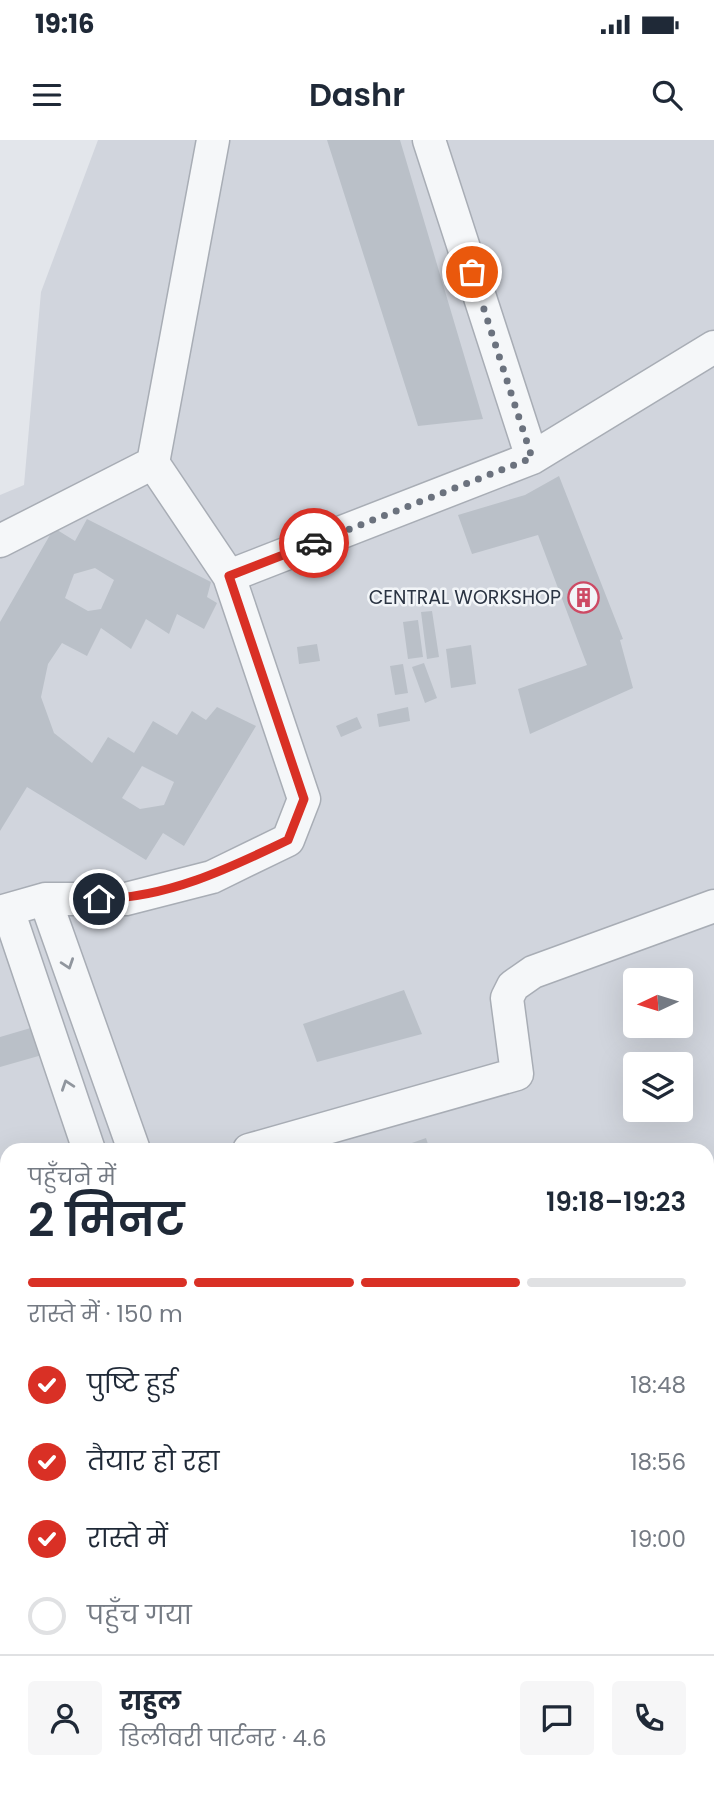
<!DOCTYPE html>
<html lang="hi">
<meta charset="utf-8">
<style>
:root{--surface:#fff;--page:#f6f6f7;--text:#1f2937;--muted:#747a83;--line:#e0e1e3;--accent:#d93025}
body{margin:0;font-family:Poppins,"Noto Sans Devanagari",sans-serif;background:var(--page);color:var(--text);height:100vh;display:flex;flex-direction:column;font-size:26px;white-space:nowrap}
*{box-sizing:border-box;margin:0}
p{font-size:23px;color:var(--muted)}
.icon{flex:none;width:38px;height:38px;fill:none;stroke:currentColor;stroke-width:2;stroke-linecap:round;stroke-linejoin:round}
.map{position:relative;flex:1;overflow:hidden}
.side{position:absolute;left:0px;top:1003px;width:714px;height:653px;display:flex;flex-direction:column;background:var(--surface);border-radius:21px 21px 0 0;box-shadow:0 7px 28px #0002}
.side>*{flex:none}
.needle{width:46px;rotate:266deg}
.tools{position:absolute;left:623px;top:828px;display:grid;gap:14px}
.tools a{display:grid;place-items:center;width:70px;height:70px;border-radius:7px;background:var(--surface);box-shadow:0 7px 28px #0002;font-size:35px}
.pin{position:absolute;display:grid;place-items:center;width:60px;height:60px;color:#fff;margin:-30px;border:4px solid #fff;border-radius:50%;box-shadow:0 2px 7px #0007}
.courier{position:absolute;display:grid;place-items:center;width:70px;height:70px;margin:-35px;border:5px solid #d93025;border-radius:50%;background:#fff;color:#222;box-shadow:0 2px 9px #0007}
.head em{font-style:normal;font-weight:600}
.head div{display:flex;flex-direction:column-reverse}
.head{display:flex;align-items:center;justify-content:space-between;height:119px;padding:0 28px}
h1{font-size:46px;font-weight:600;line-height:52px}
.bar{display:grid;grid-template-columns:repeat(4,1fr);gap:10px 7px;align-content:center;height:84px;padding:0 28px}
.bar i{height:9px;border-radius:5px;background:var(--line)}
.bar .active{background:var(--accent)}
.bar p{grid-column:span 4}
.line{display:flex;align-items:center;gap:18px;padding:0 28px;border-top:2px solid var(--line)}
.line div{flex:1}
.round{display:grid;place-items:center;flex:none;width:74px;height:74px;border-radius:7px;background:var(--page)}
ol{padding:0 28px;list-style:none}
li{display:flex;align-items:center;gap:21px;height:77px}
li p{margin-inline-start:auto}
li .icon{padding:7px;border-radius:50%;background:var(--accent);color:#fff;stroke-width:4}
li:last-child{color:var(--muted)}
li i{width:38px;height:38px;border:4px solid var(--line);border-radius:50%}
.status{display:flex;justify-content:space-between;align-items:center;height:49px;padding:0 35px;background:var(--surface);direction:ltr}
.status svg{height:19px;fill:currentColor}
header{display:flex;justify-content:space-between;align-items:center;height:91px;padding:0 28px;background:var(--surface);font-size:32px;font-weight:600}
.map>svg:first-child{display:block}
.built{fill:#d1d5dd;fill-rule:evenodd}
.building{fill:#bac0c8;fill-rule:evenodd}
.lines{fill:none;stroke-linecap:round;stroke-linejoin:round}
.minor-casing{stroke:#a8adb5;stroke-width:35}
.minor{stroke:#f5f7f9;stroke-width:32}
.oneway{stroke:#90969e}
.done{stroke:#6b727e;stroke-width:7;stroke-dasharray:0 12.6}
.route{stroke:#d93025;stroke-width:9}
.labels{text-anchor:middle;stroke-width:5;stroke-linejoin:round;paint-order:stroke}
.poi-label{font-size:19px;fill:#2b3443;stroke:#f2f5f8;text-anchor:end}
</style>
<div class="status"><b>19:16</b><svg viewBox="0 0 49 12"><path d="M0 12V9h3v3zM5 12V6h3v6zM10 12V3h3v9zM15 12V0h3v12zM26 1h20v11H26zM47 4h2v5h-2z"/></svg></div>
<header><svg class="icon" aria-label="menu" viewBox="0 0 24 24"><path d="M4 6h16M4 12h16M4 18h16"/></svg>Dashr<svg class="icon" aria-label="search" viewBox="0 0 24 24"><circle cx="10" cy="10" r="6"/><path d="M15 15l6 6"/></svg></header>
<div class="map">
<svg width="714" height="1654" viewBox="0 0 714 1654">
<rect width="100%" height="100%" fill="#e3e6eb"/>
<!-- built -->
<path class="built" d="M98 0H714V1654H449L435 1649 707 1648V1010H7V1610L0 1585V355L24 345 41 152ZM635 840H681V886H635ZM635 924H681V970H635Z
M18 1649H313L293 1654H20Z"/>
<!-- building -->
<path class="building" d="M327 0H400L483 279 418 286Z
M559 336 623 499 620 500 633 548 530 594 518 549 587 525 538 395 472 414 458 375 525 355Z
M87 379 211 442 207 457 217 463 204 489 177 474 169 494 146 479 131 509 101 488 87 516 62 503 48 524 41 557 54 593 92 623 108 597 134 613 153 581 177 595 192 571 206 580 217 567 256 586 184 706 163 693 146 720 27 647 0 691V482L54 388 75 401ZM95 428 114 440 101 469 88 471 65 458 74 434ZM142 626 174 642 164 665 140 669 122 658Z
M432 471 439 517 427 519 421 472Z
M418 480 423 517 408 519 403 482Z
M317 504 320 521 299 524 297 507Z
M471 505 476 544 451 548 446 509Z
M424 523 437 558 425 563 412 527Z
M403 524 408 553 395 555 390 526Z
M408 567 410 581 379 587 377 574Z
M357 577 362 588 341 597 336 586Z
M404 850 422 894 317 922 303 884Z
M34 887 42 915 0 927V897Z
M426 998 430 1010H395V1009Z
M714 1252V1283L707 1284V1253Z
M714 1338V1404L707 1405V1339Z
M685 1648V1654H626L612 1649Z"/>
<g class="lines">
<defs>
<path id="minor" d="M429 0 532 318
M0 401 153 323
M229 436 532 318 714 207
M45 759 134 1010
M8 770 89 1010
M0 772 45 759H126L212 737 288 700 304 659 229 436 153 323 213 0
M249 1010 517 934 507 858 513 846 533 832 714 766
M0 1092 7 1090
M707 1310 714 1309
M0 1513 7 1540
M35 1648 36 1654
M576 1648 582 1654
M111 1654 116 1648"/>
</defs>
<!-- minor casing -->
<use href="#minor" class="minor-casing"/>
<!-- minor -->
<use href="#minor" class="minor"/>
</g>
<!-- one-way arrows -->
<defs><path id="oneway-chevron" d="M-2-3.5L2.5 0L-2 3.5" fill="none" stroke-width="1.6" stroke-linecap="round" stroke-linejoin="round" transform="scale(1.75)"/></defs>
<g class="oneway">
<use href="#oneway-chevron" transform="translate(68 824) rotate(71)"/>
<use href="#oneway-chevron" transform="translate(67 945) rotate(-109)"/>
</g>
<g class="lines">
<!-- done -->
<path class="done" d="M314 403 532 318 472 132"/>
<!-- route -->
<path class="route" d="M99 759C167 758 228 729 288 700L304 659 229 436 314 403"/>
</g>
<!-- icons -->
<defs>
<symbol id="building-ring" viewBox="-11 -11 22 22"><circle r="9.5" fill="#f2f5f8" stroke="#cd4a64" stroke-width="1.5"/><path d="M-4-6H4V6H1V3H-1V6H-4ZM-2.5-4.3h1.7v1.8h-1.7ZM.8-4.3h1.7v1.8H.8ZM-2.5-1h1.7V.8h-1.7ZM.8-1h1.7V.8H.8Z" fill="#cd4a64"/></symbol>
</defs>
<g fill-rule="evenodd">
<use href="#building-ring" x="566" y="440" width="35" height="35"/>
</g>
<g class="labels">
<!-- poi labels -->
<g class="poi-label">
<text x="561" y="464">CENTRAL WORKSHOP</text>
</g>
</g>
</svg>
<div class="tools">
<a><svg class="needle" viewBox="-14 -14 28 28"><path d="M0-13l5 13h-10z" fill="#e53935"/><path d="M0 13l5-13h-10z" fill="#747a83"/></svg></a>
<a><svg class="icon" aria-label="layers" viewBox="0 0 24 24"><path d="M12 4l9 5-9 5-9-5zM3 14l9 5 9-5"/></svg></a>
</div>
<div class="pin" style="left:472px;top:132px;background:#ea580c"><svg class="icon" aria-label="bag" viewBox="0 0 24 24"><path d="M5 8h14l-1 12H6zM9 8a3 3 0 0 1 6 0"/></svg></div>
<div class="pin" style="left:99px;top:759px;background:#1f2937"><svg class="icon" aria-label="home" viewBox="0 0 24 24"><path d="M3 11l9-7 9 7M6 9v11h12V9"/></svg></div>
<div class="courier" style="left:314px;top:403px"><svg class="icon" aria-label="car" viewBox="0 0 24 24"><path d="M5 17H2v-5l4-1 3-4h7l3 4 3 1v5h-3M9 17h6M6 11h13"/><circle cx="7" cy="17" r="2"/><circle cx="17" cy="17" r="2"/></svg></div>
<section class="side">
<div class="head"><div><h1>2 मिनट</h1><p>पहुँचने में</p></div><em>19:18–19:23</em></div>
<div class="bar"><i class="active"></i><i class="active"></i><i class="active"></i><i></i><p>रास्ते में · 150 m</p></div>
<ol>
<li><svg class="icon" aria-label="check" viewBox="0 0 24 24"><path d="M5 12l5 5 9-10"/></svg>पुष्टि हुई<p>18:48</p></li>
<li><svg class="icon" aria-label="check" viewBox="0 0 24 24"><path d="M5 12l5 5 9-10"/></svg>तैयार हो रहा<p>18:56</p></li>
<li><svg class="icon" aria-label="check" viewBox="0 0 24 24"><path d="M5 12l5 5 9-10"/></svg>रास्ते में<p>19:00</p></li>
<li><i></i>पहुँच गया</li>
</ol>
<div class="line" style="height:126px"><a class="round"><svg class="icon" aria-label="person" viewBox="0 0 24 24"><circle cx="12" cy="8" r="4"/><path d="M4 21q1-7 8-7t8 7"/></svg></a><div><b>राहुल</b><p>डिलीवरी पार्टनर · 4.6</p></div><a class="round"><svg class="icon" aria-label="chat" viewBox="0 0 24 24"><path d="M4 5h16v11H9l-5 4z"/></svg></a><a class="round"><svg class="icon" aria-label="phone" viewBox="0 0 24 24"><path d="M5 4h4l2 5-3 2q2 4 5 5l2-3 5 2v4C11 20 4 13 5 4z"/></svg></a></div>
</section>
</div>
